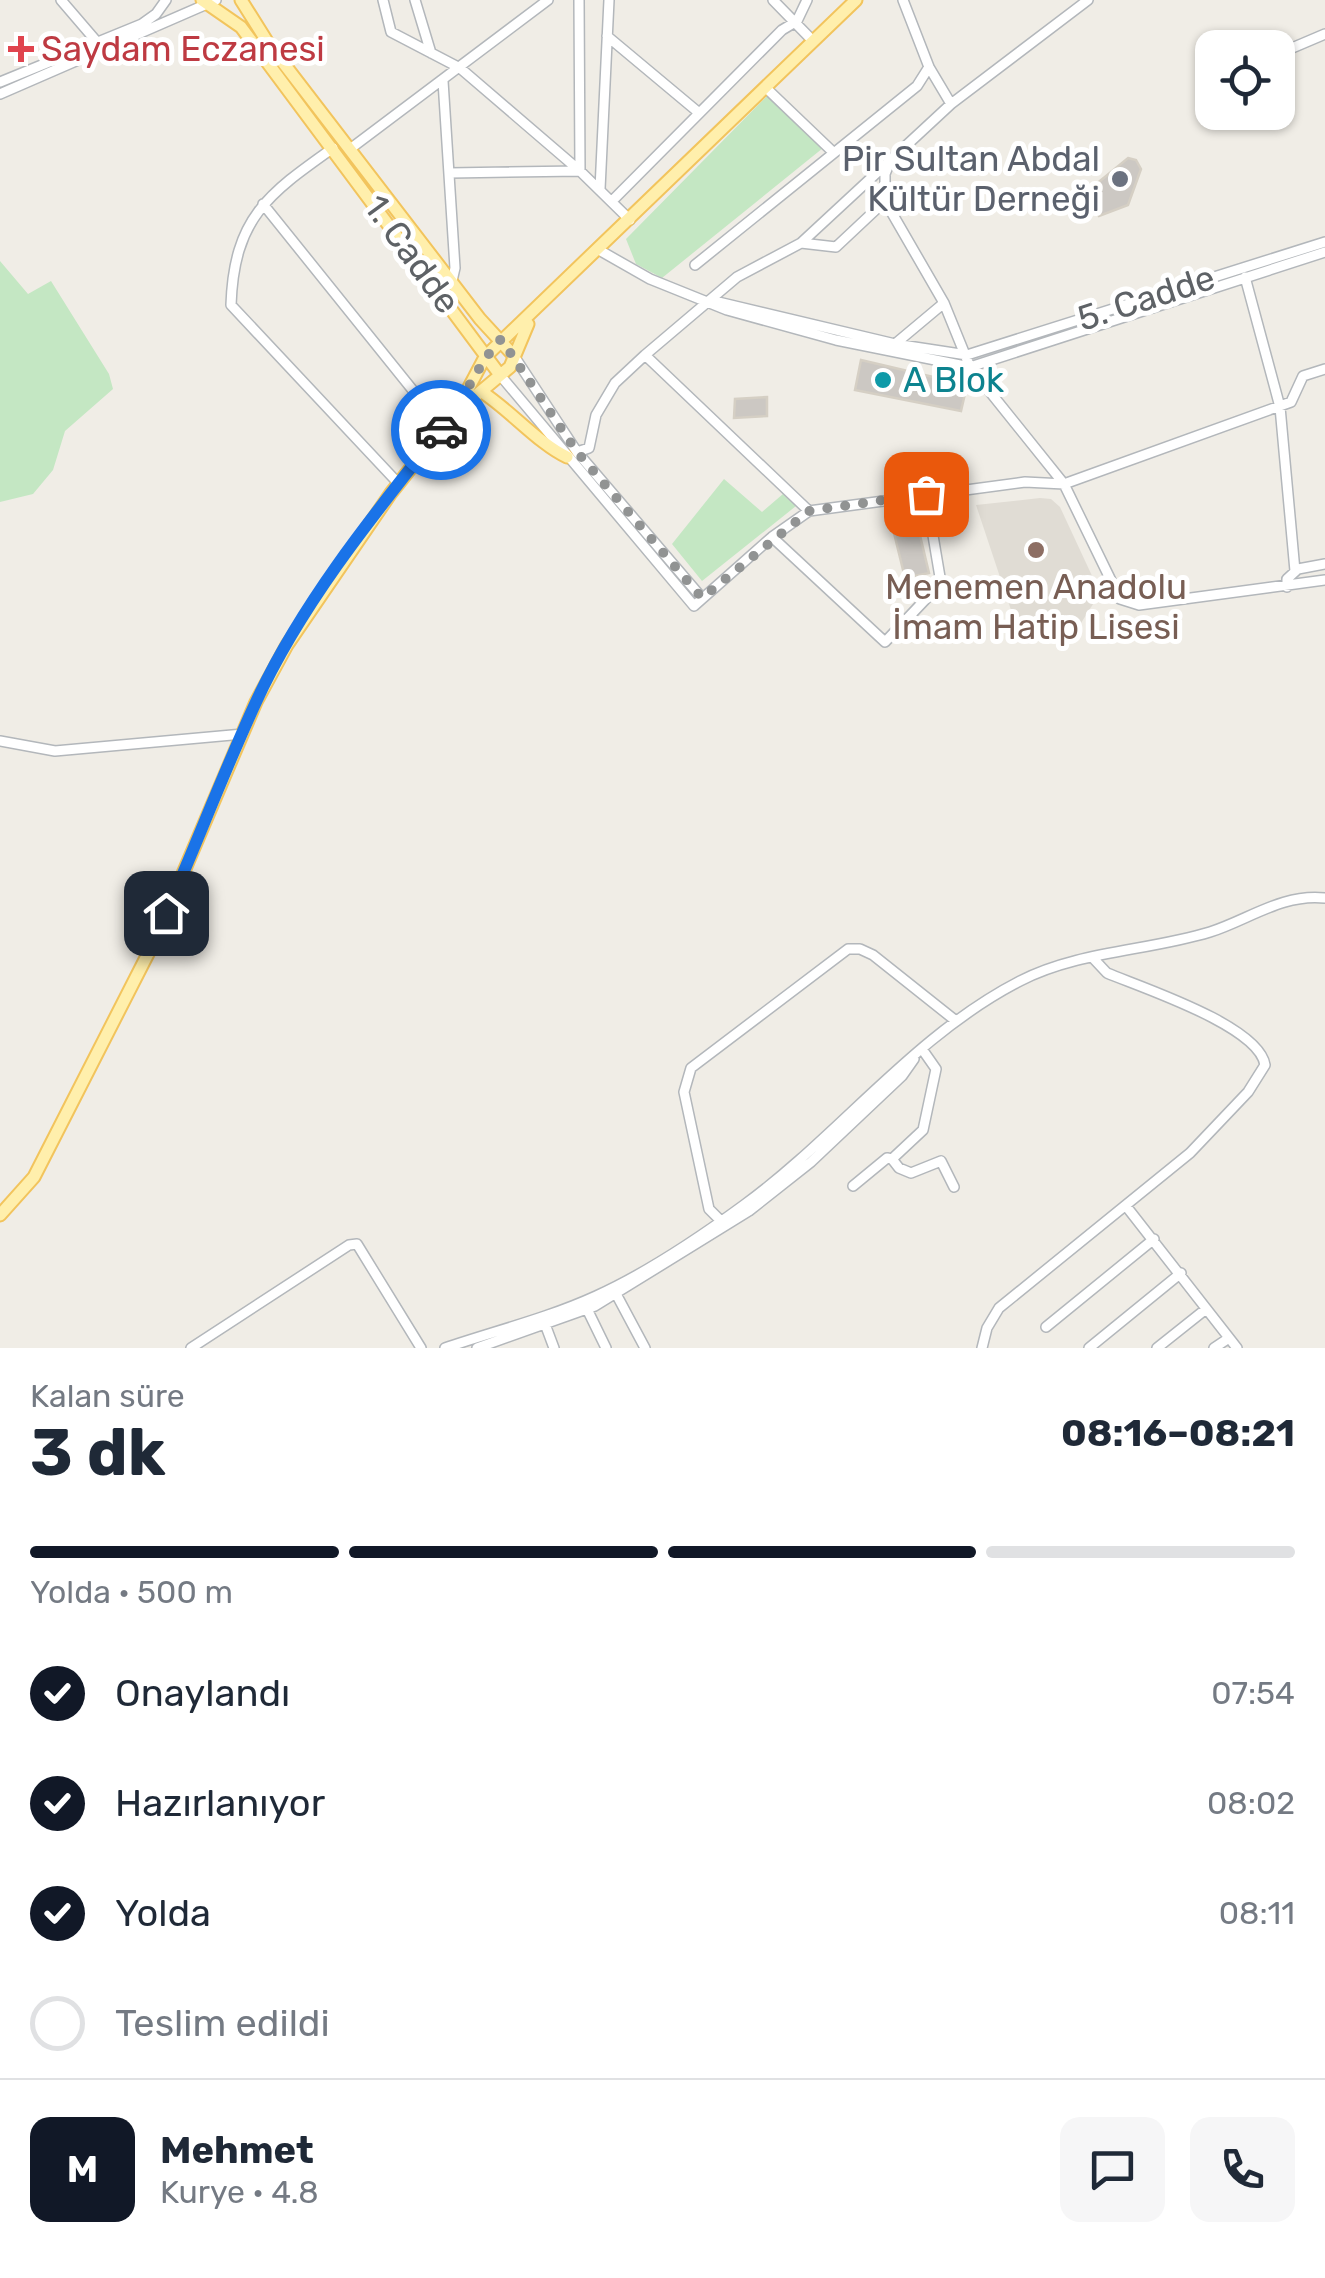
<!DOCTYPE html>
<html lang="tr">
<meta charset="utf-8">
<style>
:root{--surface:#fff;--page:#f6f6f7;--text:#1f2937;--muted:#747a83;--line:#e0e1e3;--accent:#111827}
body{margin:0;font-family:Rubik,sans-serif;background:var(--page);color:var(--text);height:100vh;display:flex;flex-direction:column;font-size:38px;white-space:nowrap}
*{box-sizing:border-box;margin:0}
p{font-size:32px;color:var(--muted)}
.icon{flex:none;width:55px;height:55px;fill:none;stroke:currentColor;stroke-width:2;stroke-linecap:round;stroke-linejoin:round}
.map{position:relative;height:1348px;overflow:hidden}
.details{display:flex;flex-direction:column;background:var(--surface);flex:1}
.details>*{flex:none}
.fabs{position:absolute;left:1195px;top:30px;display:grid;gap:20px}
.fabs a{display:grid;place-items:center;width:100px;height:100px;border-radius:20px;background:var(--surface);box-shadow:0 2px 8px #0004;font-size:50px}
.pin{position:absolute;display:grid;place-items:center;width:85px;height:85px;color:#fff;margin:-42px;border-radius:20px;box-shadow:0 5px 15px #0006}
.courier{position:absolute;display:grid;place-items:center;width:100px;height:100px;margin:-50px;border:8px solid #1a73e8;border-radius:50%;background:#fff;color:#222;box-shadow:0 2px 12px #0007}
.head em{font-style:normal;font-weight:700}
.head div{display:flex;flex-direction:column-reverse}
.head{display:flex;align-items:center;justify-content:space-between;height:170px;padding:0 30px}
h1{font-size:65px;font-weight:700;line-height:75px}
.bar{display:grid;grid-template-columns:repeat(4,1fr);gap:15px 10px;align-content:center;height:120px;padding:0 30px}
.bar i{height:12px;border-radius:8px;background:var(--line)}
.bar .current{background:var(--accent)}
.bar p{grid-column:span 4}
.line{display:flex;align-items:center;gap:25px;padding:0 30px;border-top:2px solid var(--line)}
.line div{flex:1}
.round{display:grid;place-items:center;flex:none;width:105px;height:105px;border-radius:20px;background:var(--page)}
ol{padding:0 30px;list-style:none}
li{display:flex;align-items:center;gap:30px;height:110px}
li p{margin-inline-start:auto}
li .icon{padding:10px;border-radius:50%;background:var(--accent);color:#fff;stroke-width:4}
li:last-child{color:var(--muted)}
li i{width:55px;height:55px;border:5px solid var(--line);border-radius:50%}
.map>svg:first-child{display:block}
.education{fill:#e0dcd4}
.green{fill:#c4e7c3}
.building{fill:#ccc8c3;stroke:#d5cfc4;stroke-width:2.5}
.lines{fill:none;stroke-linecap:round;stroke-linejoin:round}
.minor-casing{stroke:#b3b7bb;stroke-width:12}
.major-casing{stroke:#f2c45d;stroke-width:15}
.minor{stroke:#fff;stroke-width:9}
.major{stroke:#ffefac;stroke-width:11}
.done{stroke:#919393;stroke-width:10;stroke-dasharray:0 18}
.route{stroke:#1a73e8;stroke-width:12}
.health-dot{fill:#e0444e;stroke:#fff;stroke-width:4}
.worship-dot{fill:#6b7280;stroke:#fff;stroke-width:4}
.culture-dot{fill:#0f9aa8;stroke:#fff;stroke-width:4}
.education-dot{fill:#8d6e63;stroke:#fff;stroke-width:4}
.labels{text-anchor:middle;stroke-width:10;stroke-linejoin:round;paint-order:stroke}
.health-label{font-size:35px;fill:#be3a42;stroke:#fff;text-anchor:start}
.worship-label{font-size:35px;fill:#5b616d;stroke:#fff;text-anchor:end}
.street-label{font-size:35px;fill:#5e6266;stroke:#fff}
.culture-label{font-size:35px;fill:#0d838f;stroke:#fff;text-anchor:start}
.education-label{font-size:35px;fill:#785e54;stroke:#fff}
</style>
<div class="map">
<svg width="1325" height="1348" viewBox="0 0 1325 1348">
<rect width="100%" height="100%" fill="#f0ede6"/>
<!-- education -->
<path class="education" d="M1040 498 1051 499 1060 507 1100 593 1076 631 1015 622 976 505Z"/>
<!-- green -->
<path class="green" d="M767 96 823 148 662 278 636 264 626 239Z
M0 261 28 294 51 281 109 374 113 389 65 431 53 470 33 494 0 502Z
M724 479 762 512 783 494 796 506 702 581 672 544Z"/>
<!-- building -->
<path class="building" d="M1128 158 1136 160 1141 169 1128 205 1099 216 1088 200 1089 190Z
M861 360 967 385 961 411 855 390Z
M767 397V416L734 418 735 399Z
M918 527 929 573 905 578 894 533Z"/>
<g class="lines">
<defs>
<path id="minor" d="M61 0 97 42
M383 0 391 32 460 68 580 171 630 220
M415 0 431 53
M773 0 812 40
M903 0 929 67 951 104
M607 36 698 112
M1278 54 1325 34
M443 81 455 268 452 281
M0 82 142 24 156 14 166 0
M765 87 834 153
M0 94 216 0
M333 148C268 194 234 218 231 305L398 483
M350 149 548 0
M891 159 885 174V201L944 303 970 367 1064 484 1120 599 1139 605 1325 580
M450 173 580 171 579 0
M600 189 609 0
M612 201 782 30 797 21 807 0
M263 204 415 393 457 410
M801 243 836 247 885 201
M599 250 650 279 727 310 836 340 970 367 1325 252
M695 265 917 86 929 67
M1245 277 1280 407 1295 571
M714 301 895 344 967 355 1325 242
M895 344 944 303
M645 355 809 511
M514 356 577 452 702 598
M500 375 694 606 772 537 809 511 1025 482 1064 484 1291 402 1303 376 1325 369
M577 452 589 448 596 415 615 383 645 355 737 277 801 243 951 104 1088 0
M772 537 885 642 941 583 926 494
M1287 587V579L1298 569 1325 564
M0 741 55 751 243 734
M922 1049 936 1069 923 1130 892 1159 899 1168 911 1173 941 1161 954 1187
M853 1186 887 1158 892 1159
M1126 1206 1237 1348
M721 1221 709 1209 684 1092 691 1068 848 949H860L873 955 956 1021
M614 1290 645 1348
M587 1309 606 1348
M545 1324 554 1348
M1046 1327 1154 1239
M191 1348 349 1245 357 1244 421 1348
M445 1348C495 1331 548 1318 596 1296 647 1273 699 1238 744 1205 840 1135 913 1036 1020 981 1078 951 1148 951 1210 932 1248 920 1283 893 1325 898
M477 1348 595 1306 749 1211 811 1162 902 1076 914 1059
M982 1348 987 1328 999 1308 1190 1153 1248 1092 1265 1065C1259 1026 1143 988 1107 973L1092 957
M1089 1348 1181 1273
M1157 1348 1206 1309
M1214 1348 1229 1338"/>
<path id="major" d="M202 0 241 27 500 375
M241 0 268 43 480 319 514 356
M482 392C511 411 539 444 567 457
M461 408 510 367 528 324
M0 1215 34 1177 153 944 256 702 287 645 391 493 457 410 485 357 856 0"/>
</defs>
<!-- minor casing -->
<use href="#minor" class="minor-casing"/>
<!-- major casing -->
<use href="#major" class="major-casing"/>
<!-- minor -->
<use href="#minor" class="minor"/>
<!-- major -->
<use href="#major" class="major"/>
</g>
<g class="lines">
<!-- done -->
<path class="done" d="M441 430C464 401 476 366 501 339L577 452 702 598 809 511 926 494"/>
<!-- route -->
<path class="route" d="M166 913C197 843 224 771 256 702 301 604 374 514 441 430"/>
</g>
<!-- markers -->
<path class="health-dot" d="M16 34h10v10h10v10h-10v10h-10v-10h-10v-10h10z"/>
<circle class="worship-dot" cx="1120" cy="179" r="10"/>
<circle class="culture-dot" cx="883" cy="380" r="10"/>
<circle class="education-dot" cx="1036" cy="550" r="10"/>
<g class="labels">
<!-- health labels -->
<g class="health-label">
<text x="41" y="61">Saydam Eczanesi</text>
</g>
<!-- worship labels -->
<g class="worship-label">
<text x="1100" y="171">Pir Sultan Abdal<tspan x="1100" dy="40">Kültür Derneği</tspan></text>
</g>
<!-- street labels -->
<g class="street-label">
<text transform="translate(412 254) rotate(54)" y="12">1. Cadde</text>
<text transform="translate(1146 298) rotate(-18)" y="12">5. Cadde</text>
</g>
<!-- culture labels -->
<g class="culture-label">
<text x="903" y="392">A Blok</text>
</g>
<!-- education labels -->
<g class="education-label">
<text x="1036" y="599">Menemen Anadolu<tspan x="1036" dy="40">İmam Hatip Lisesi</tspan></text>
</g>
</g>
</svg>
<div class="fabs">
<a><svg class="icon" aria-label="locate" viewBox="0 0 24 24"><circle cx="12" cy="12" r="6"/><path d="M12 2v4M12 18v4M2 12h4M18 12h4"/></svg></a>
</div>
<div class="pin" style="left:926px;top:494px;background:#ea580c"><svg class="icon" aria-label="bag" viewBox="0 0 24 24"><path d="M5 8h14l-1 12H6zM9 8a3 3 0 0 1 6 0"/></svg></div>
<div class="pin" style="left:166px;top:913px;background:#1f2937"><svg class="icon" aria-label="home" viewBox="0 0 24 24"><path d="M3 11l9-7 9 7M6 9v11h12V9"/></svg></div>
<div class="courier" style="left:441px;top:430px"><svg class="icon" aria-label="car" viewBox="0 0 24 24"><path d="M5 17H2v-5l4-1 3-4h7l3 4 3 1v5h-3M9 17h6M6 11h13"/><circle cx="7" cy="17" r="2"/><circle cx="17" cy="17" r="2"/></svg></div>
</div>
<section class="details">
<div class="head"><div><h1>3 dk</h1><p>Kalan süre</p></div><em>08:16–08:21</em></div>
<div class="bar"><i class="current"></i><i class="current"></i><i class="current"></i><i></i><p>Yolda · 500 m</p></div>
<ol>
<li><svg class="icon" aria-label="check" viewBox="0 0 24 24"><path d="M5 12l5 5 9-10"/></svg>Onaylandı<p>07:54</p></li>
<li><svg class="icon" aria-label="check" viewBox="0 0 24 24"><path d="M5 12l5 5 9-10"/></svg>Hazırlanıyor<p>08:02</p></li>
<li><svg class="icon" aria-label="check" viewBox="0 0 24 24"><path d="M5 12l5 5 9-10"/></svg>Yolda<p>08:11</p></li>
<li><i></i>Teslim edildi</li>
</ol>
<div class="line" style="height:180px"><b class="round" style="background:var(--accent);color:#fff">M</b><div><b>Mehmet</b><p>Kurye · 4.8</p></div><a class="round"><svg class="icon" aria-label="chat" viewBox="0 0 24 24"><path d="M4 5h16v11H9l-5 4z"/></svg></a><a class="round"><svg class="icon" aria-label="phone" viewBox="0 0 24 24"><path d="M5 4h4l2 5-3 2q2 4 5 5l2-3 5 2v4C11 20 4 13 5 4z"/></svg></a></div>
</section>
